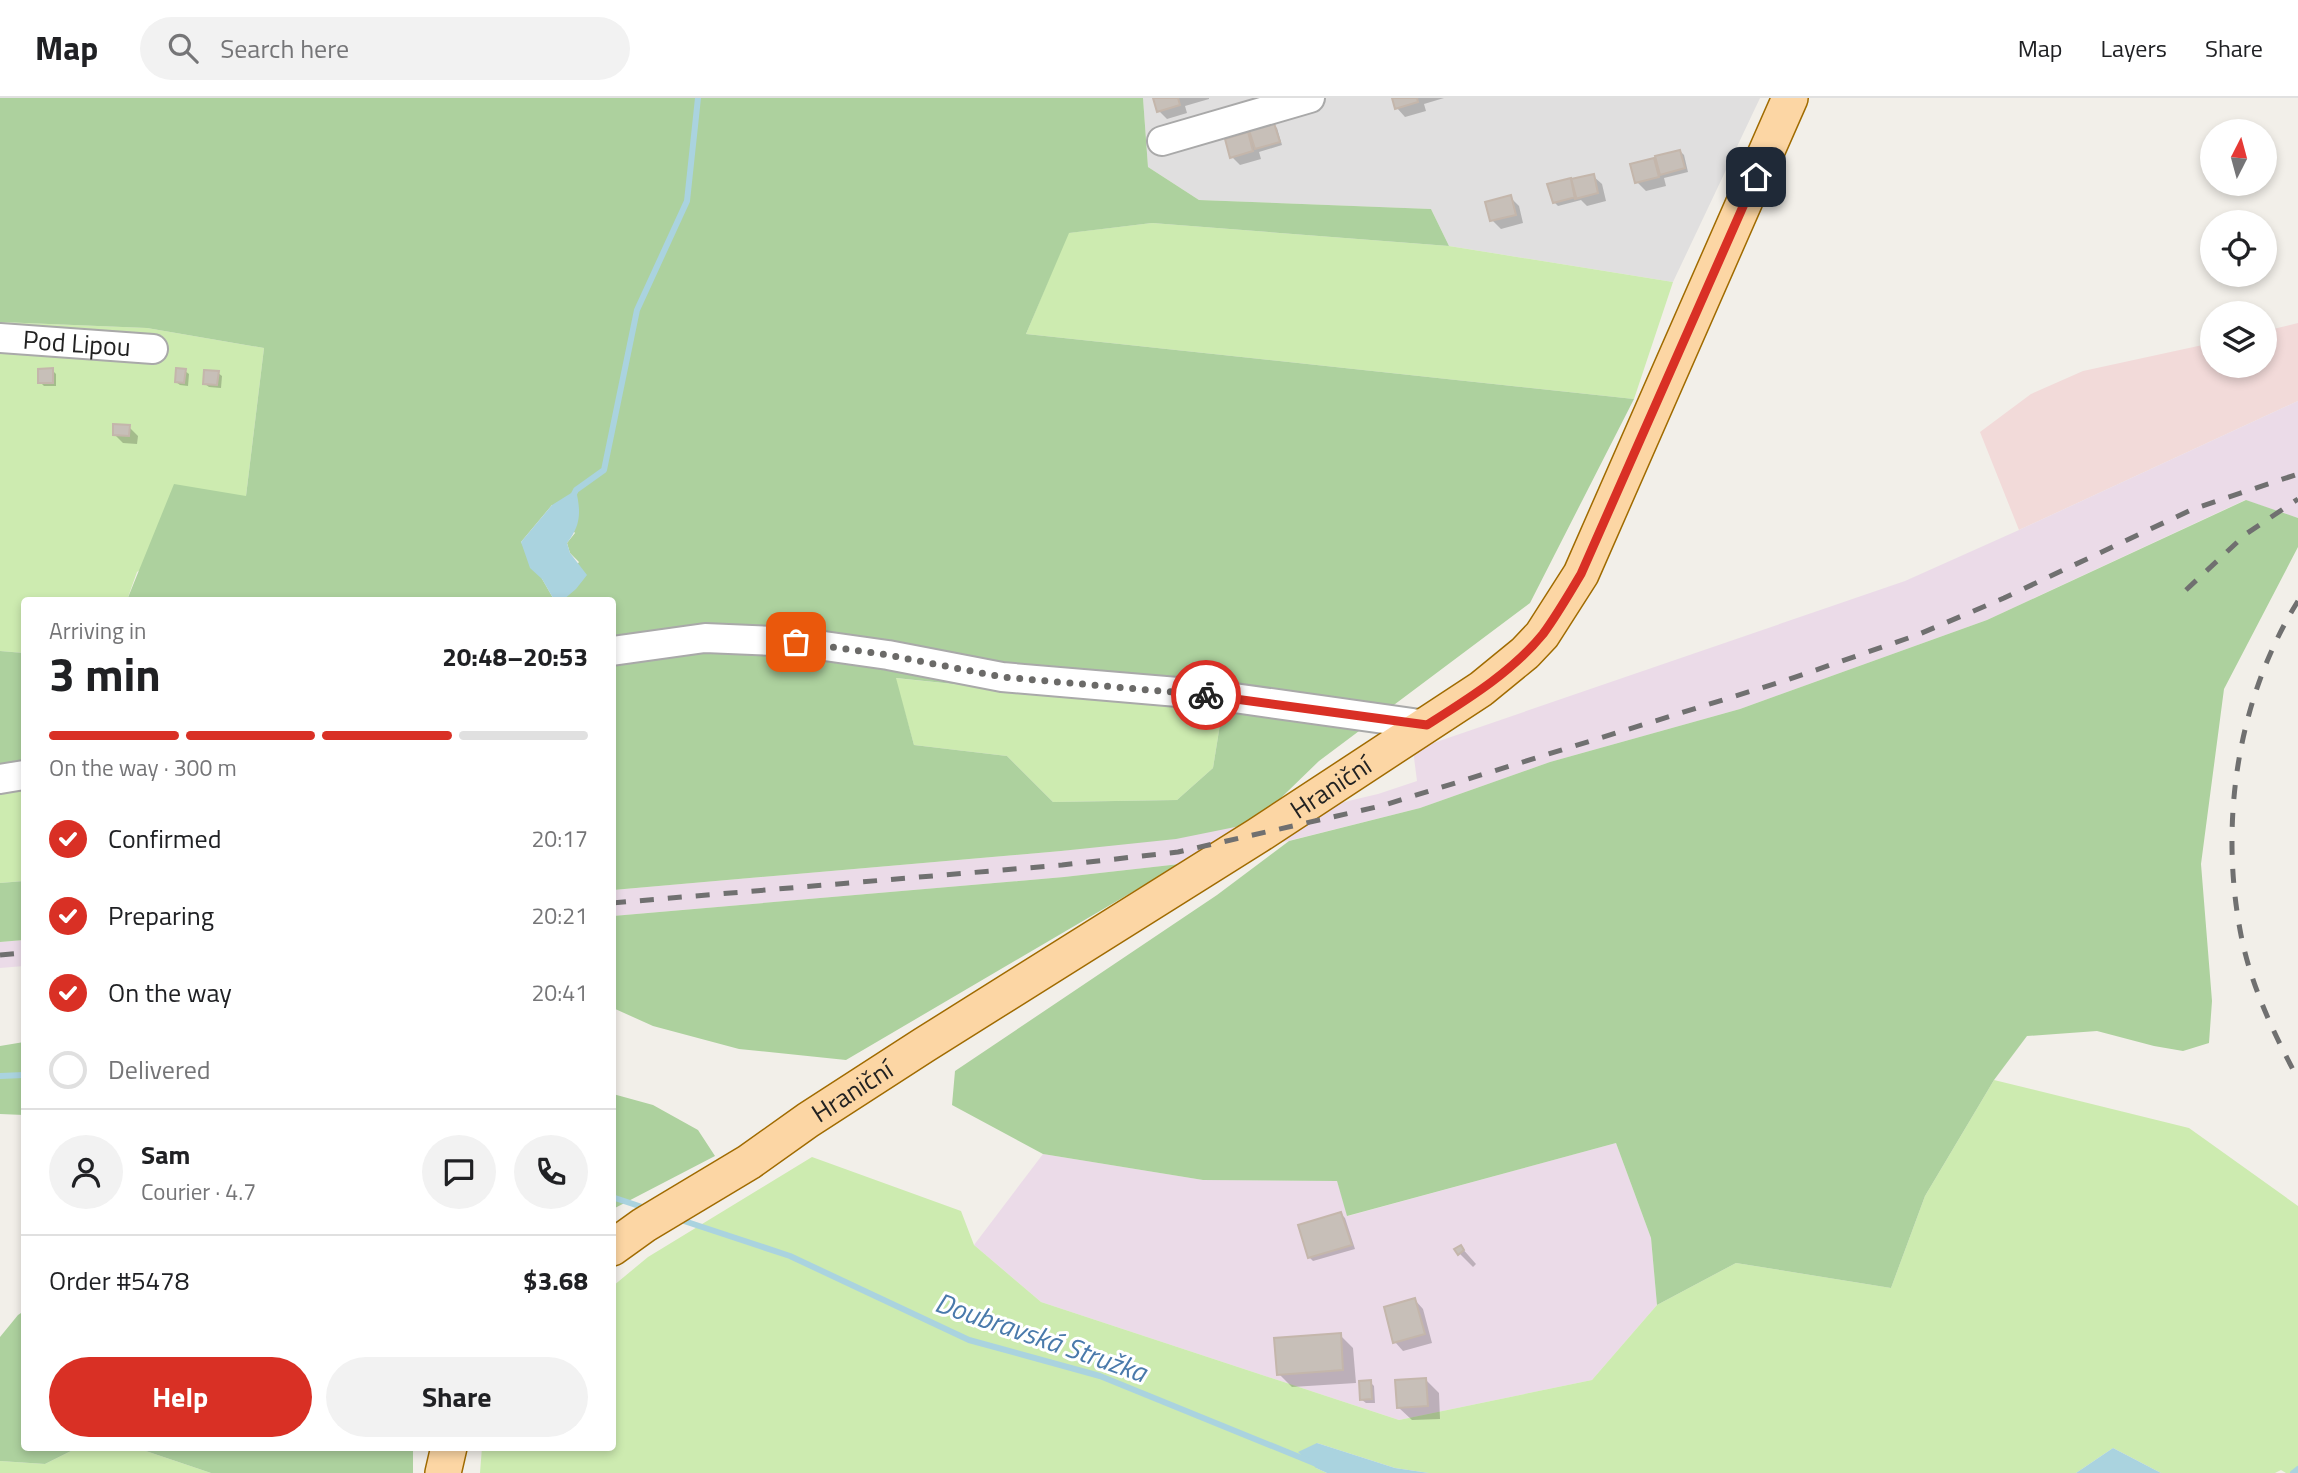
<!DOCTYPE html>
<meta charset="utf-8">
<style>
:root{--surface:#fff;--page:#f2f2f2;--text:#202124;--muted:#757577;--line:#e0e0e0;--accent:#d93025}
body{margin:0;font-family:"Titillium Web",sans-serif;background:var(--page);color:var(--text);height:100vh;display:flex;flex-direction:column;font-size:26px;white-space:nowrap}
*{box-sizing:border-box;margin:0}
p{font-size:23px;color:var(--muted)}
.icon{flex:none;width:38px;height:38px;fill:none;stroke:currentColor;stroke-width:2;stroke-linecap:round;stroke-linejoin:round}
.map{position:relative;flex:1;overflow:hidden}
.sheet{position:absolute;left:21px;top:499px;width:595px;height:854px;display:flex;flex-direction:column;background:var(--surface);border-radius:7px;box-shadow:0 4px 10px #0003}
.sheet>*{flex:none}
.needle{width:46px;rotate:6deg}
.fabs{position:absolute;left:2200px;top:21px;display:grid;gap:14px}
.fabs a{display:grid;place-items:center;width:77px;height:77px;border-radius:50%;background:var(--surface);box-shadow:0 4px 10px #0003;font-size:35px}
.pin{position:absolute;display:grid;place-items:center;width:60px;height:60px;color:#fff;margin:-30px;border-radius:14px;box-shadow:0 4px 10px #0006}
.courier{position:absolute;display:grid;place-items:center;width:70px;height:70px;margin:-35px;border:5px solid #d93025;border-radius:50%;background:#fff;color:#222;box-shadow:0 2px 9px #0007}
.head em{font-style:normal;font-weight:700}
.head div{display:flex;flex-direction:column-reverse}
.head{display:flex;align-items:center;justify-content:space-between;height:119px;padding:0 28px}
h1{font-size:46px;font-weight:700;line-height:52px}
.bar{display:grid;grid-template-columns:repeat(4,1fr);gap:10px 7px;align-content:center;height:84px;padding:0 28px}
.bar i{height:9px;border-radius:5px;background:var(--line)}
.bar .active{background:var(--accent)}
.bar p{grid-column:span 4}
.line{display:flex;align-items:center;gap:18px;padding:0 28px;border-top:2px solid var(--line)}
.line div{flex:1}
.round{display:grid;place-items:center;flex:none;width:74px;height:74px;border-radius:37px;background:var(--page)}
ol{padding:0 28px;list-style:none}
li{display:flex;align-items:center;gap:21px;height:77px}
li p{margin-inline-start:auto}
li .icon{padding:7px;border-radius:50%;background:var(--accent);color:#fff;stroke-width:4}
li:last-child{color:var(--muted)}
li i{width:38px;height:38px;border:4px solid var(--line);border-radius:50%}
.cta{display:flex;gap:14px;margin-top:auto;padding:14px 28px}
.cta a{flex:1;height:80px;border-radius:42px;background:var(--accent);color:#fff;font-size:28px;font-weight:700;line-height:80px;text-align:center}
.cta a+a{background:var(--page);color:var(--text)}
header{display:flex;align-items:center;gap:42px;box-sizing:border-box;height:98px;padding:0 35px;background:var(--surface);border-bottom:2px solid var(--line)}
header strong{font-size:33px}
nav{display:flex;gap:38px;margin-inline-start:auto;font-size:24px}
.search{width:490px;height:63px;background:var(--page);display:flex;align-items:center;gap:18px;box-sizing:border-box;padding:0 24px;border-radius:38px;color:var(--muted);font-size:26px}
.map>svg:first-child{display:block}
.residential{fill:#e0dfdf}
.commercial{fill:#f2dad9}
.industrial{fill:#ebdbe8}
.grass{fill:#cdebb0}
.forest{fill:#add19e;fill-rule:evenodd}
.water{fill:#aad3df}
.shadow{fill:#0003}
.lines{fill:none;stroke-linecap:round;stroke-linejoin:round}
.stream{stroke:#aad3df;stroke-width:6}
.building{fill:#c7bfb8;stroke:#c4b6ab;stroke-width:2}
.minor-casing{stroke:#a9a9a9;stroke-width:32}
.major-casing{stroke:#a06b00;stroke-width:38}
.minor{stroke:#fff;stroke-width:28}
.major{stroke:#fcd6a4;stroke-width:35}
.rail{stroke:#707070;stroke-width:5;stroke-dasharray:14 14;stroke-linecap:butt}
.done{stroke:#6b6a68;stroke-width:7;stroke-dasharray:0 12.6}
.route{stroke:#d93025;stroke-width:9}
.labels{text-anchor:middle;stroke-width:6;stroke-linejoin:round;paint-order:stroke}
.street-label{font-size:26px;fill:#222;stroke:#fff}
.water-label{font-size:28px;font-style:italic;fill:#4a7aab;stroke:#fff}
</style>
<header>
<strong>Map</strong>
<div class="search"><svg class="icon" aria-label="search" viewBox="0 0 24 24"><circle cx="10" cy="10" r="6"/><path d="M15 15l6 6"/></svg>Search here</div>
<nav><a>Map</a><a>Layers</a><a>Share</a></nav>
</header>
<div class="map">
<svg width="2298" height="1375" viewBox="0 0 2298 1375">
<rect width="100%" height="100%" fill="#f2efe9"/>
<!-- residential -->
<path class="residential" d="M1143 0H1760L1673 184 1449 148 1431 111 1199 102 1148 69Z"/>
<!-- commercial -->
<path class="commercial" d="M2298 225V303L2019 432 1980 334 2031 296 2083 273 2212 245V268H2264L2265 233Z"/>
<!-- industrial -->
<path class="industrial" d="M2298 303V420L2245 402 1987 522 1740 611 1550 664 1420 710 1260 750 1180 766 1064 779 613 818V792L1061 753 1255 725 1378 696 1417 683 1413 652 1905 483 2019 432Z
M24 842V868L0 870V844Z
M1616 1045 1651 1140 1657 1207 1592 1282 1399 1322 1041 1204 974 1147 1043 1056 1203 1082 1337 1083 1348 1118Z"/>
<!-- grass -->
<path class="grass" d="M1152 125 1449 148 1673 184 1634 301 1026 236 1068 135Z
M0 224 147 230 264 250 246 398 137 474 127 502H24V555L0 553Z
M895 580 1222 614 1213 670 1177 702 1053 704 1007 658 914 647Z
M24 686V783L0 785V691Z
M1994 982 2189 1030 2298 1108V1375H2286L2281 1372 2275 1375H2161L2113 1350 2076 1375H1429L1395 1370 1317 1345 1316 1370 1327 1375H480L482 1349H612L613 1188 648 1159 812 1059 961 1113 974 1147 1041 1204 1399 1322 1592 1282 1657 1207 1736 1165 1891 1190 1925 1098Z
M79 1349H134L211 1375H0V1363L45 1366Z"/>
<!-- forest -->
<path class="forest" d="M0 0H1143L1148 69 1199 102 1431 111 1449 148 1152 125 1069 135 1026 236 1634 301 1530 505 1319 663 1255 725 1176 741 1061 753 613 792 612 502H127L174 386 246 398 264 250 147 230 0 224ZM552 407 575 435 567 445 570 455 579 464 553 500 521 444ZM896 580 1222 614 1213 670 1177 702 1053 704 1007 658 914 647Z
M2246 402 2298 420V449L2224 591 2201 766 2212 903 2209 945 2183 953 2154 948 2097 933 2027 938 1994 982 1925 1098 1891 1190 1736 1165 1657 1207 1651 1140 1616 1045 1347 1118 1337 1083 1203 1082 1043 1056 952 1007 955 973 1217 797 1289 743 1420 710 1550 664 1740 611 1987 522Z
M0 553 24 555V686L0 691Z
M1180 766 846 962 739 951 653 928 613 910V818L1064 779Z
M24 783V842L0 844V785Z
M24 944V1017L0 1016V948Z
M613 996 653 1007 698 1032 715 1058 613 1111Z
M24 1213V1349H79L45 1366 0 1363V1239L18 1217Z
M134 1349H413V1375H211Z"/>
<!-- water -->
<path class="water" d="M576 392C581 414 581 427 567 445L570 455 587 477 576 491 563 502 553 500 542 481 530 470 521 444 552 407Z
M1317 1345 1395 1370 1429 1375H1327L1316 1370 1298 1354Z
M2113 1350 2161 1375H2076Z"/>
<!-- shadow -->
<path class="shadow" d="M1155 0H1209V1L1185 8 1187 15 1167 21 1159 13Z
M1394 0H1444L1424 6 1426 13 1405 19 1397 10Z
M1273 27 1277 30 1282 47 1259 54 1261 61 1240 67 1232 59 1247 36 1254 43Z
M1680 53 1684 57 1688 74 1664 80 1666 88 1646 93 1637 84 1653 62 1660 68Z
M1593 78 1602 86 1606 103 1587 108 1581 102 1558 108 1554 104Z
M1510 99 1519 108 1523 125 1501 131 1492 122Z
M52 272 56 276V288H44L40 284Z
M185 273 189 276 188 288 180 287 176 284Z
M218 275 222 278 221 290 209 289 205 286Z
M129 329 138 338 137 346 123 345 114 336Z
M1341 1116 1345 1120 1355 1151 1313 1163 1309 1159Z
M1461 1149 1476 1166 1473 1169 1456 1152Z
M1415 1202 1423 1211 1432 1245 1403 1253 1395 1244Z
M1340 1237 1353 1250 1356 1285 1292 1289 1279 1276Z
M1426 1282 1439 1295 1440 1321 1412 1322 1398 1309Z
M1370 1284 1374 1288 1375 1305H1366L1362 1302Z"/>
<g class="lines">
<!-- stream -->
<path class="stream" d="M573 398 576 392 604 372 637 212 687 103 698 0
M0 978 24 977
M612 1099 648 1111
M678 1121 790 1158 969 1242 1100 1278 1314 1365
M2293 1375 2298 1371"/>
</g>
<!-- building -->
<path class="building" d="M1153 0H1178L1180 7 1157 14Z
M1392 0H1417L1418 4 1395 11Z
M1274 25 1280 44 1255 51 1249 32Z
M1248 34 1253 53 1230 60 1225 41Z
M1680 52 1685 70 1660 77 1655 58Z
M1654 60 1659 79 1635 85 1630 66Z
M1594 76 1598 95 1575 101 1571 81Z
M1571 80 1576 99 1553 105 1547 86Z
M1511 97 1516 117 1490 123 1485 104Z
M53 270V285H38V271Z
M176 270 186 271 184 285 175 284Z
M204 272 219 273 217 287 203 286Z
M113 326 130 327 129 338 113 337Z
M1341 1114 1352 1147 1308 1160 1298 1127Z
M1461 1147 1464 1152 1458 1157 1454 1151Z
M1415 1200 1425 1236 1393 1245 1384 1209Z
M1341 1235 1343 1272 1277 1277 1274 1240Z
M1426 1280 1428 1308 1397 1310 1395 1282Z
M1371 1282 1372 1301 1360 1302 1359 1283Z"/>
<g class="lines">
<defs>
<g id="minor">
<path d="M1162 43 1310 0"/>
<path id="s1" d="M0 240 153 251"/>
<path d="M612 553 705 540 796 544 888 557 1002 579 1213 597 1427 627"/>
<path d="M0 681 24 677"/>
</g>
<g id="major">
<path id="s2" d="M612 1150 644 1127 749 1064 808 1022 924 947 1257 738 1481 591 1525 555 1542 537 1581 476 1790 0"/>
<path d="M443 1375 449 1349"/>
</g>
</defs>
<!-- minor casing -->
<use href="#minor" class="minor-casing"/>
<!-- major casing -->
<use href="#major" class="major-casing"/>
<!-- minor -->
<use href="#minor" class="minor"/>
<!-- major -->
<use href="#major" class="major"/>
<!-- rail -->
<path class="rail" d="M2186 492 2246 436 2298 401
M2298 503C2237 601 2219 725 2241 837 2251 888 2274 936 2298 981
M612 805 1062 767 1178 754 1381 708 1787 582 1917 537 2004 500 2193 411 2298 376
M0 857 24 855"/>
</g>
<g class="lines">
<!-- done -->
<path class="done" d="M796 544 888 557 1002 579 1206 597"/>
<!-- route -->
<path class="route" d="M1206 597 1427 627C1468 601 1512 574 1543 536 1557 517 1569 496 1581 476L1756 79"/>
</g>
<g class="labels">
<!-- street labels -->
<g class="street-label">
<text dy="9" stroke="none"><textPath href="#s1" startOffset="77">Pod Lipou</textPath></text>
<text dy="9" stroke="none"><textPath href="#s2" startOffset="854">Hraniční</textPath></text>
<text dy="9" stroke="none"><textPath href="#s2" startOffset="287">Hraniční</textPath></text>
</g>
<!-- water labels -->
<g class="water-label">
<text transform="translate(1041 1239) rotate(19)" y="10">Doubravská Stružka</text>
</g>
</g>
</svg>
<div class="fabs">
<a><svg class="needle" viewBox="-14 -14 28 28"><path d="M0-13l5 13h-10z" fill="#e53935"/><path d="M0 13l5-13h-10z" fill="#757577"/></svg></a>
<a><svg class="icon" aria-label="locate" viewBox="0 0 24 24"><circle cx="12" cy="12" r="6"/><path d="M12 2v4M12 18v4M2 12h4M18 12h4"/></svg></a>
<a><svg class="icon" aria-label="layers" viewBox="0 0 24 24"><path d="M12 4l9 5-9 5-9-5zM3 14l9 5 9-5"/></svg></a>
</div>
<div class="pin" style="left:796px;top:544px;background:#ea580c"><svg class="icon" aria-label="bag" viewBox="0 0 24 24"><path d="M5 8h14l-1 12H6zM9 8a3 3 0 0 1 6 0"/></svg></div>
<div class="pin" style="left:1756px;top:79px;background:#1f2937"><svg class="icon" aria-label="home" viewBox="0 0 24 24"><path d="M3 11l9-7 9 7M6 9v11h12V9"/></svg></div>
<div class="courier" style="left:1206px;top:597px"><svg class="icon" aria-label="bike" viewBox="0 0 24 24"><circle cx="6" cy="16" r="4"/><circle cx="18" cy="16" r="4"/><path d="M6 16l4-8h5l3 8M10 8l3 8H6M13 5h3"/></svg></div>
<section class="sheet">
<div class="head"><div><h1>3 min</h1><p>Arriving in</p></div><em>20:48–20:53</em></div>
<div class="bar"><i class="active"></i><i class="active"></i><i class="active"></i><i></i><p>On the way · 300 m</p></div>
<ol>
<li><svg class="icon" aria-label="check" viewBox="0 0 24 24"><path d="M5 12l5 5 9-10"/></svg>Confirmed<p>20:17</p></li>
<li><svg class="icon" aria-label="check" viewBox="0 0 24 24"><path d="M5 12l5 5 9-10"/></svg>Preparing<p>20:21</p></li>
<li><svg class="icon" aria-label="check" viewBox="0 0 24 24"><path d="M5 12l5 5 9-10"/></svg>On the way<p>20:41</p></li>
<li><i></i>Delivered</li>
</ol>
<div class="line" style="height:126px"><a class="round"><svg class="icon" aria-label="person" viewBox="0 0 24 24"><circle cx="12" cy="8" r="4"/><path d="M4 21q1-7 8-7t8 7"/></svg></a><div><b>Sam</b><p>Courier · 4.7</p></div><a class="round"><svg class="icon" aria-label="chat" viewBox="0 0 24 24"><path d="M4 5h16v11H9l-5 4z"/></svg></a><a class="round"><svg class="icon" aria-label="phone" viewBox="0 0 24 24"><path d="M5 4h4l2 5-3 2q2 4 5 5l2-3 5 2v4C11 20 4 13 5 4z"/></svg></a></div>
<div class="line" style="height:91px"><div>Order #5478</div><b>$3.68</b></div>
<div class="cta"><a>Help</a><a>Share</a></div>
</section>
</div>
